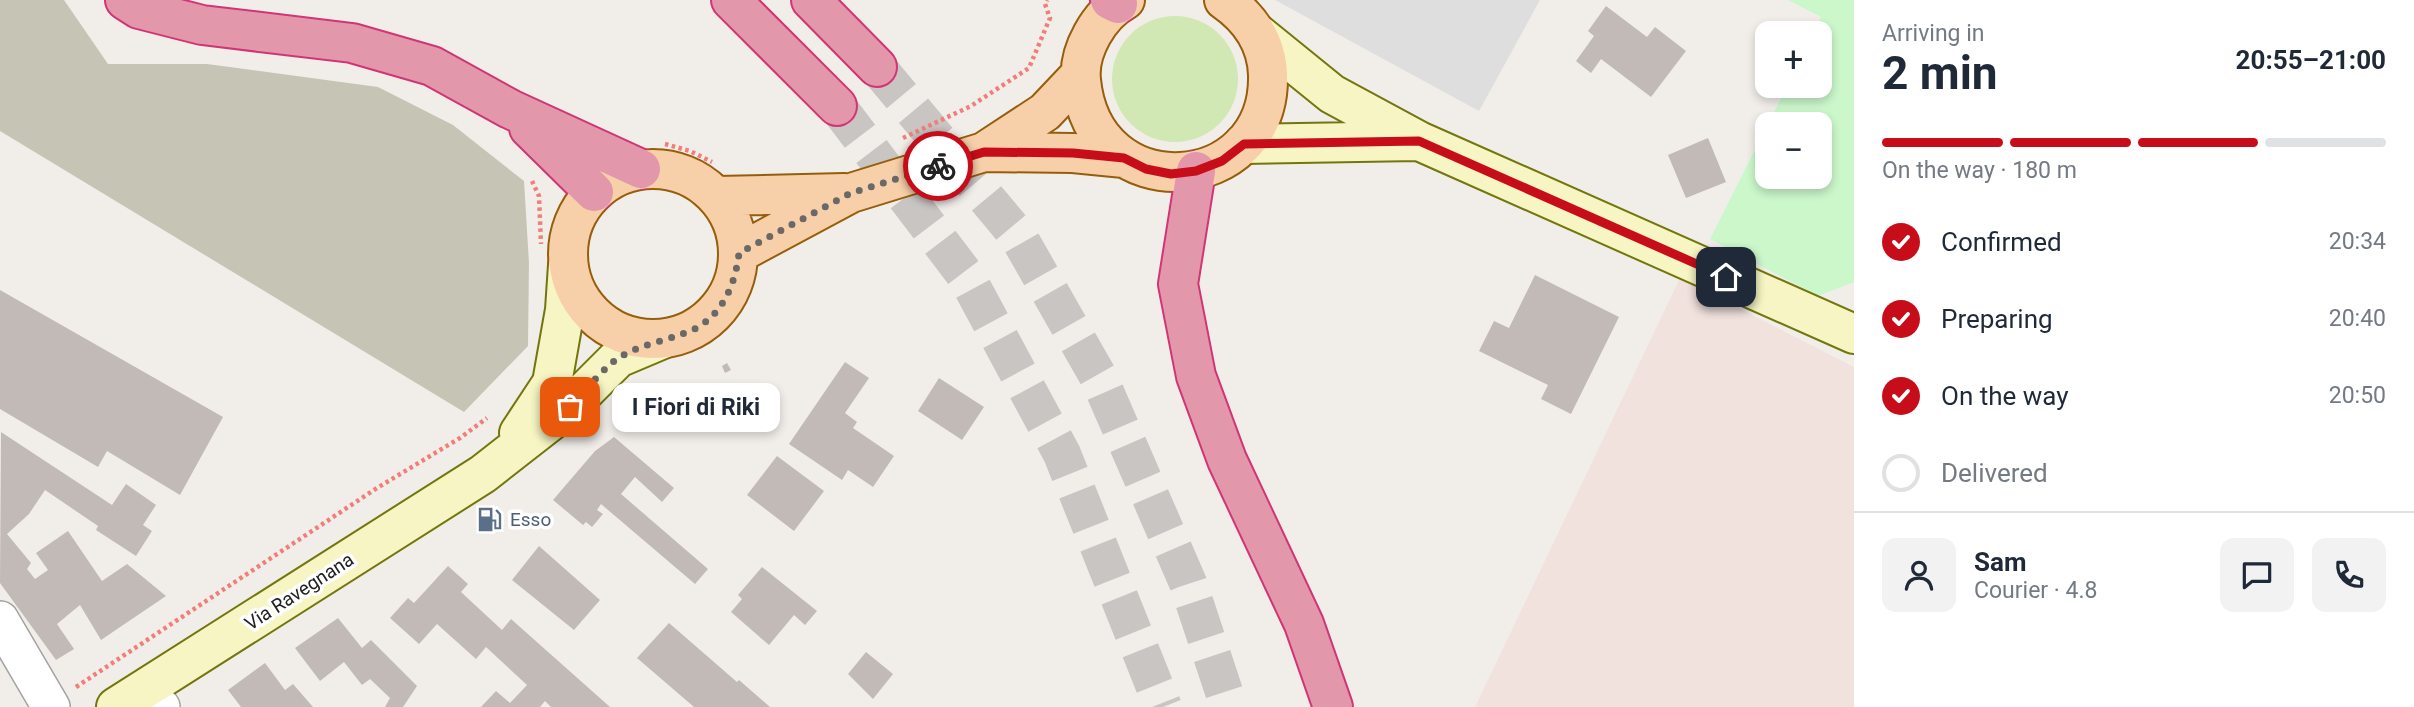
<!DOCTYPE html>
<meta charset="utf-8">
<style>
:root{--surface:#fff;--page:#f2f2f3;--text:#1f2937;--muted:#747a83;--line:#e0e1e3;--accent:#c70d1a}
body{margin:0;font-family:Roboto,sans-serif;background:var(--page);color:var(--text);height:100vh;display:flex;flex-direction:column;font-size:26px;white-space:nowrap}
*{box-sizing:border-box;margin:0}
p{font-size:23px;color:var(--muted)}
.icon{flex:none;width:38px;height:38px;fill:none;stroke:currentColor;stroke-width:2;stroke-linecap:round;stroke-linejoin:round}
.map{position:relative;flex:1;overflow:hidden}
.drawer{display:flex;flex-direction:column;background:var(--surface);width:560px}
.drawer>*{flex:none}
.controls{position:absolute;left:1755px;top:21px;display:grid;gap:14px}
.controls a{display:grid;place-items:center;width:77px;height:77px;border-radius:14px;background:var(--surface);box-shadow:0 4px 10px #0003;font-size:35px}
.pin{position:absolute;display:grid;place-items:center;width:60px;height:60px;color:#fff;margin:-30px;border-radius:14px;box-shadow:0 4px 10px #0006}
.courier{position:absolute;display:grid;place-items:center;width:70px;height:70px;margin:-35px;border:5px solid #c70d1a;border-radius:50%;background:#fff;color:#222;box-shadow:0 2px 9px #0007}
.bubble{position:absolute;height:49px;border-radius:14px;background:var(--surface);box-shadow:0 4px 10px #0003;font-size:23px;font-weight:700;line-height:49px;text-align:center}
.summary em{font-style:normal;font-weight:700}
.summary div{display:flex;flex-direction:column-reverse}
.summary{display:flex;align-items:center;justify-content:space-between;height:119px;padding:0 28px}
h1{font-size:46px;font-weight:700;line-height:52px}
.bar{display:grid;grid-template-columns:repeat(4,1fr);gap:10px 7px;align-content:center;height:84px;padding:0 28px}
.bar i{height:9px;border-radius:5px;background:var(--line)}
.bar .on{background:var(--accent)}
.bar p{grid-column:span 4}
.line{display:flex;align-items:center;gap:18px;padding:0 28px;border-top:2px solid var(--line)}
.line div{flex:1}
.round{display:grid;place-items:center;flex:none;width:74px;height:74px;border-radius:14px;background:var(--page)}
ol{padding:0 28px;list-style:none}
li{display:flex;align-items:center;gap:21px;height:77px}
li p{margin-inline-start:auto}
li .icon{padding:7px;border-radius:50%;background:var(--accent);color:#fff;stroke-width:4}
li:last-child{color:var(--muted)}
li i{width:38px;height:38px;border:4px solid var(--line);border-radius:50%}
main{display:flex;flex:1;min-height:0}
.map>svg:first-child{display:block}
.military{fill:#f2e2de}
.construction{fill:#c6c5b5}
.grass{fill:#d1e7b4}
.park{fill:#cbf7cb;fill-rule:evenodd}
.parking{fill:#dedede}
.building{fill:#c2bab6}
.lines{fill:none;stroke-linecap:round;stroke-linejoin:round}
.highway-tunnel{stroke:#c8c5c2;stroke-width:38;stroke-dasharray:38 19;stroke-linecap:butt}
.street-casing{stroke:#a3a3a3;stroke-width:40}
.secondary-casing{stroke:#72760c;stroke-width:42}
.primary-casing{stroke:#965e0a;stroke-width:42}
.highway-casing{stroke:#d13576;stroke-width:42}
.path{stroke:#f27e7a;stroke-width:4.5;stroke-dasharray:3.5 3.5;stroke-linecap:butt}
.street{stroke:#fff;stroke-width:37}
.secondary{stroke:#f6f5c3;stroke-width:38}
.primary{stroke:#f7d0a9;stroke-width:38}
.highway{stroke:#e397ab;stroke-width:38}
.done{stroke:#6a6968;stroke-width:7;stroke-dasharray:0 12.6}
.route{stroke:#c70d1a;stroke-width:9}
.labels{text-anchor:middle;stroke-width:7;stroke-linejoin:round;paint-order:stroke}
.service-label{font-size:19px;fill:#4e5e75;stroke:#fff;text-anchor:start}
.street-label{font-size:19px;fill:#222;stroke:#fff}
</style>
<main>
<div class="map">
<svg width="1854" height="707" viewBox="0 0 1854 707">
<rect width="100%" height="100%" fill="#f1eeea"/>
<!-- military -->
<path class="military" d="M1680 278 1854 367V707H1475Z"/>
<!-- construction -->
<path class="construction" d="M0 0H64L108 64H207L378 87 453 125 524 181 529 263 528 346 464 412 0 131Z"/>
<!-- grass -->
<path class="grass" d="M1112 79a63 63 0 1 1 126 0a63 63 0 1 1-126 0Z"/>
<!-- park -->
<path class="park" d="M1788 0H1854V282L1818 296 1710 239 1787 86H1820V33H1813L1821 17ZM1768 124H1820V177H1768Z"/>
<!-- parking -->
<path class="parking" d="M1275 0H1540L1479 111Z"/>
<!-- building -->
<path class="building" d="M1606 6 1647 37 1655 27 1686 51 1651 97 1601 59 1591 73 1576 61 1594 36 1588 31Z
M1708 138 1726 182 1686 198 1668 155Z
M1535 275 1619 317 1571 414 1541 399 1548 385 1479 351 1494 321 1509 328Z
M0 290 223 417 180 495 107 451 98 467 0 409Z
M845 362 869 378 845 413 857 422 853 428 894 456 873 487 848 470 842 480 789 444Z
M727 363 731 370 725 373 722 366Z
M939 378 984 407 962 440 918 411Z
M1 432 112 505 126 484 156 505 143 525 152 531 136 556 96 530 98 526 45 490 29 514 7 534 31 563 27 569 35 579 48 570 36 553 68 531 102 581 127 564 166 596 101 640 80 605 57 624 74 649 56 660 0 583Z
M614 437 674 488 662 502 635 477 621 494 708 569 695 584 601 504 597 510 603 514 592 527 586 522 583 525 553 500 595 451Z
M777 456 824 491 794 531 747 495Z
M539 546 600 600 574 630 512 580Z
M448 566 468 584 461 592 502 630 511 619 610 707H551L545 701 540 707H481L496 691 510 703 527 685 486 647 476 659 437 624 419 644 390 618 408 598 414 603Z
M762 567 817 611 805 625 794 615 769 645 731 612 742 599 738 595Z
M338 618 362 648 371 640 417 686 403 707H385L390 698 370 679 362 685 344 662 320 681 295 648Z
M669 623 737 682 739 680 770 707H694L637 658Z
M866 652 893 674 873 699 848 674Z
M265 663 285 690 293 684 313 707H241L228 690Z"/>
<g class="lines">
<!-- highway-tunnel -->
<path class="highway-tunnel" d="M877 67 1018 236 1099 378 1188 583 1229 707
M837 106 966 276 1062 454 1163 707"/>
<defs>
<path id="street" d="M0 620 51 707
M138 694 161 707"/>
<path id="secondary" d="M1258 34 1332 94 1419 141 1854 334
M1243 144 1417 141
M519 433 552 383 565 310 568 265
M116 707 483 474 570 406 618 358 663 339"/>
<path id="primary" d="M1125 0C1099 14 1078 51 1081 80 1093 210 1271 197 1268 75 1267 43 1250 18 1224 0
M984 152 1073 153 1124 158
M568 254a85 85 0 1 1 170 0a85 85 0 1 1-170 0Z
M717 196 844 193
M739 253 851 193 984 152 1045 112 1080 75"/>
<path id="highway" d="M125 0 139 9 202 25 352 43 432 66 510 109 641 169
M731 0 837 106
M811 0 877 67
M1110 0 1118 4
M529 128 594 192
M1196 171 1178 284 1196 376 1227 460 1304 624 1333 707"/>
</defs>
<!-- street casing -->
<use href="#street" class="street-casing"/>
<!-- secondary casing -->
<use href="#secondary" class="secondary-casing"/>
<!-- primary casing -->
<use href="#primary" class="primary-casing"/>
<!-- highway casing -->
<use href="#highway" class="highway-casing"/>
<!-- path -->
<path class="path" d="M903 138 971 106 1029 68 1050 18 1045 4 1047 0
M665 144 690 151 712 162
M532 181 539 196 541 244
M76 687 377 488 460 438 487 418"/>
<!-- street -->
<use href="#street" class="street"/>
<!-- secondary -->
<use href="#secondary" class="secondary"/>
<!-- primary -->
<use href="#primary" class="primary"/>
<!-- highway -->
<use href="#highway" class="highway"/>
</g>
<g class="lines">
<!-- done -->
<path class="done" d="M570 407C583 393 605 366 620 357 640 345 664 341 685 333 720 321 735 287 739 253L851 193 938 166"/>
<!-- route -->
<path class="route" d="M938 166 984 152 1073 153 1124 158 1146 169 1171 174 1196 171 1222 161 1244 144 1419 141 1726 277"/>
</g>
<!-- icons -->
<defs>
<symbol id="fuel-bare" viewBox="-9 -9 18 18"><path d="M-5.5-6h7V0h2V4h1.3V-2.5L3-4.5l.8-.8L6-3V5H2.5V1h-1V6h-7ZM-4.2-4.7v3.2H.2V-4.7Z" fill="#5c6f8a" stroke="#fff" stroke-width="2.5" paint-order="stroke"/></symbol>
</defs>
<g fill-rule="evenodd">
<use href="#fuel-bare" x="472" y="502" width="35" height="35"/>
</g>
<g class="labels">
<!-- service labels -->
<g class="service-label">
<text x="510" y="526">Esso</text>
</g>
<!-- street labels -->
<g class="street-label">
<text transform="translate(299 591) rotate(-33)" y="7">Via Ravegnana</text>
</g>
</g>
</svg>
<div class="controls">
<a>+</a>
<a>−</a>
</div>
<div class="pin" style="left:570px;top:407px;background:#ea580c"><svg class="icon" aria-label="bag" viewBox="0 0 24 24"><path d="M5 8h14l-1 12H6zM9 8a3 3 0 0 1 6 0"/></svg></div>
<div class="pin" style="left:1726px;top:277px;background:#1f2937"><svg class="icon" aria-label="home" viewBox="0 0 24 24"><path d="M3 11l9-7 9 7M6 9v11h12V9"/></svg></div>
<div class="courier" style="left:938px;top:166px"><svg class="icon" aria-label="bike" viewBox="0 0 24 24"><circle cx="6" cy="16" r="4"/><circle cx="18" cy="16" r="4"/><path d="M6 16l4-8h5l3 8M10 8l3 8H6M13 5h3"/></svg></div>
<div class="bubble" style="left:612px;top:383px;width:168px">I Fiori di Riki</div>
</div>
<section class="drawer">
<div class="summary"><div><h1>2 min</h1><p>Arriving in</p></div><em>20:55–21:00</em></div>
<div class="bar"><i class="on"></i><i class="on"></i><i class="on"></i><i></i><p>On the way · 180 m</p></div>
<ol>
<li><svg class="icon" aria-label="check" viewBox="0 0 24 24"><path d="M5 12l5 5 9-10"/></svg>Confirmed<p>20:34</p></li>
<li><svg class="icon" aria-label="check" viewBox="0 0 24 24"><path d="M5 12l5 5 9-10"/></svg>Preparing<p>20:40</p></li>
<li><svg class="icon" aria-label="check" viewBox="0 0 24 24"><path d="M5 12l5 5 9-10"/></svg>On the way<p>20:50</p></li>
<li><i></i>Delivered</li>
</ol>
<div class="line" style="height:126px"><a class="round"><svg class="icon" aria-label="person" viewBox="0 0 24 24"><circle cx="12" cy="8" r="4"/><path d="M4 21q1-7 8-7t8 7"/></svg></a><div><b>Sam</b><p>Courier · 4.8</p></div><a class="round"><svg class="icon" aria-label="chat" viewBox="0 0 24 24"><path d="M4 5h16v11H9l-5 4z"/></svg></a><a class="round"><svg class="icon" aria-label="phone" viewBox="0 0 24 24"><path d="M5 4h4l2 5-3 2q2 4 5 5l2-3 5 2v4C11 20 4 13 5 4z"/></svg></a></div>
</section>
</main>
